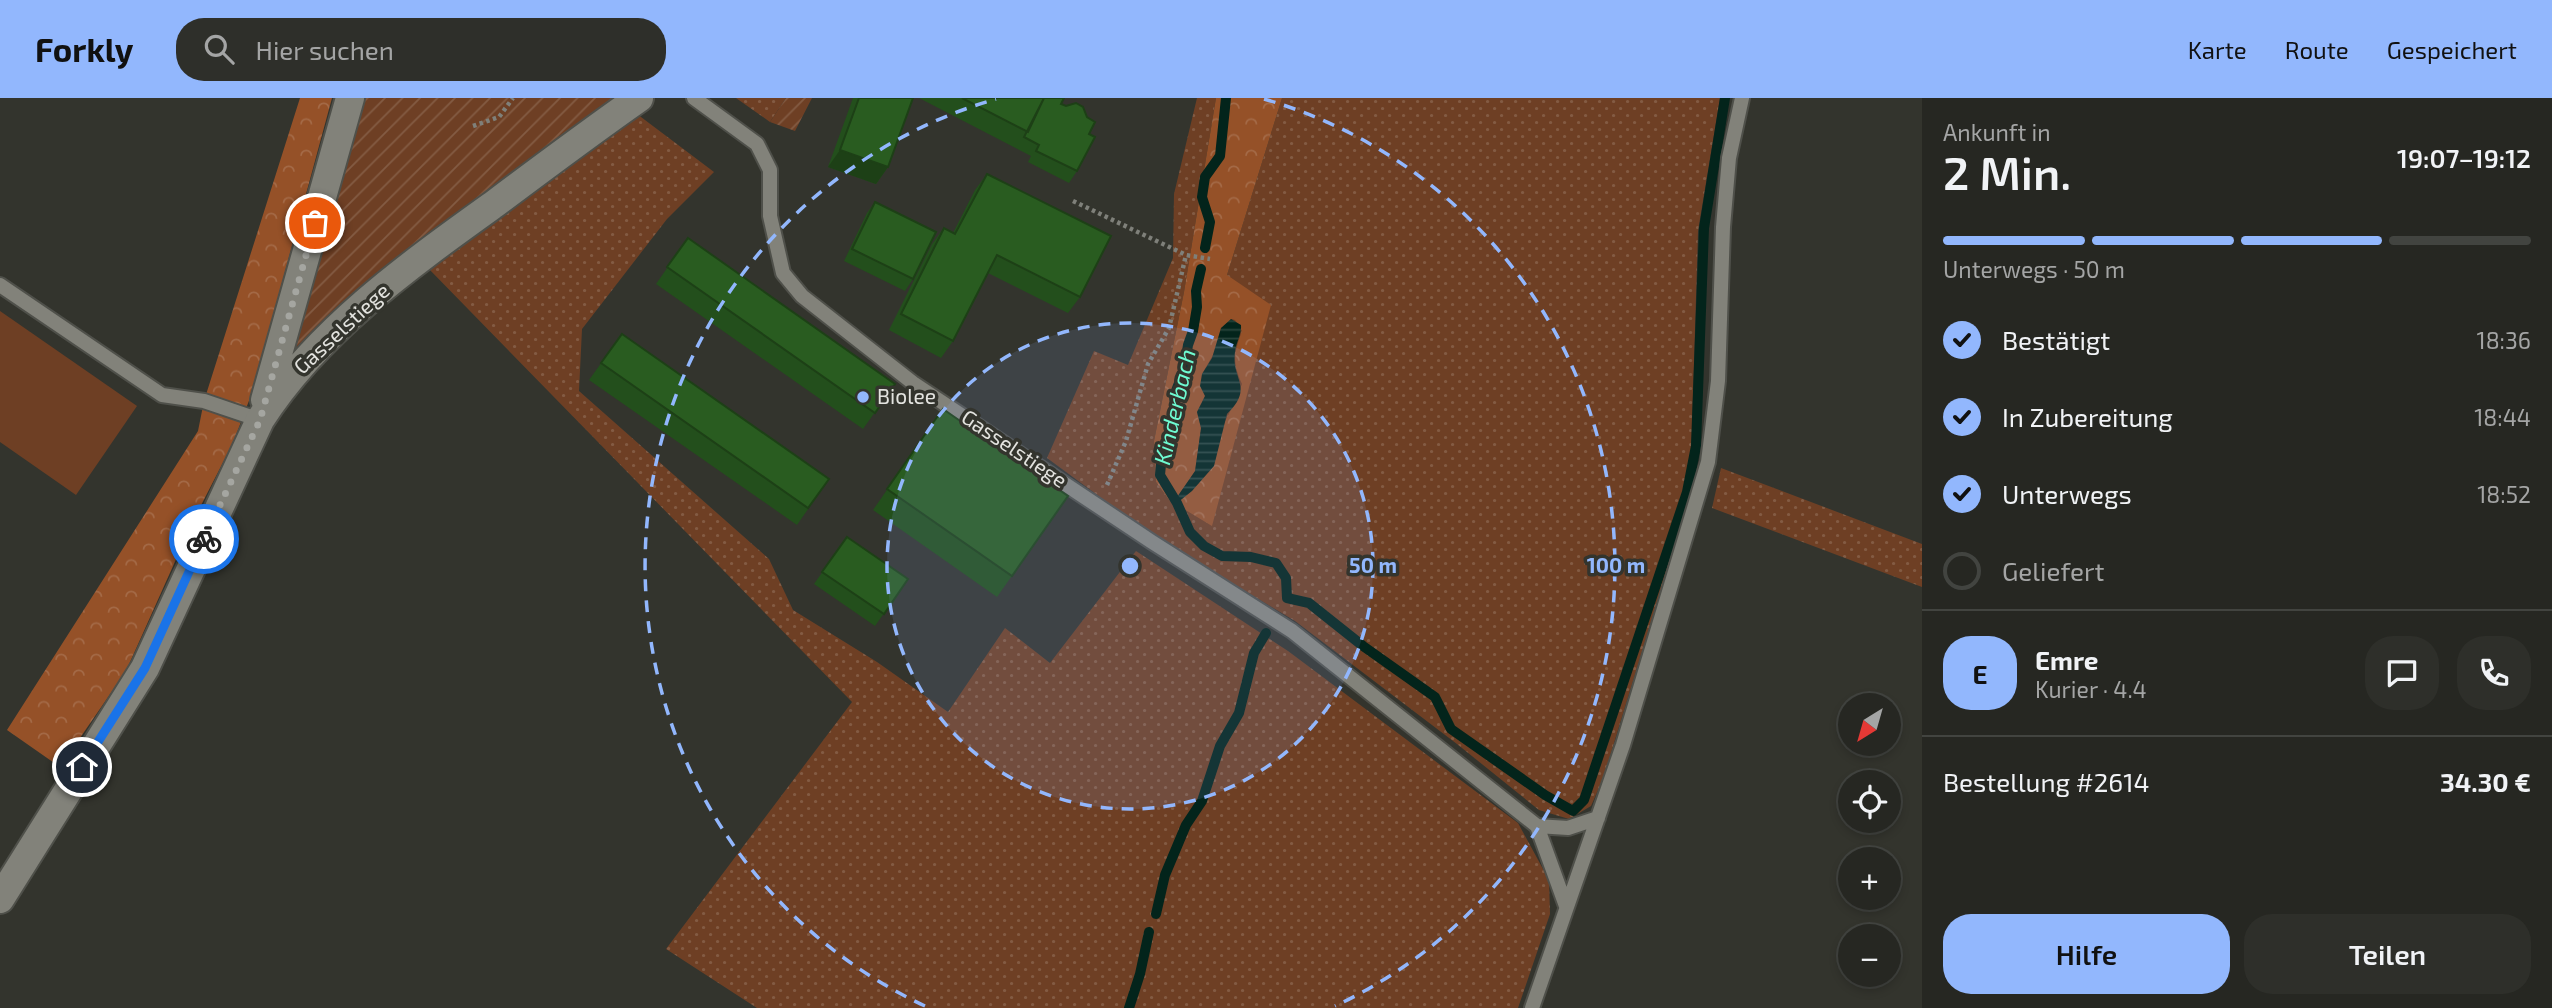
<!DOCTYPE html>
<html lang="de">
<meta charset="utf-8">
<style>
:root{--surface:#262722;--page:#2e2f2a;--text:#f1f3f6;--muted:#a4a5a5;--line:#424440;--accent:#92b7fd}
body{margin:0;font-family:"Exo 2",sans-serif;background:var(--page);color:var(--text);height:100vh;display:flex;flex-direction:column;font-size:26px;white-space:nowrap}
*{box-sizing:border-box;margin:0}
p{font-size:23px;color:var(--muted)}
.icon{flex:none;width:38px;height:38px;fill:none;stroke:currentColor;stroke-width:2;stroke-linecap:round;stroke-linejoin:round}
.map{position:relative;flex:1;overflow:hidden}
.details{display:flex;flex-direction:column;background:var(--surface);width:630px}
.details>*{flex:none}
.needle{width:46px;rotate:217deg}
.controls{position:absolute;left:1838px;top:595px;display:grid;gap:14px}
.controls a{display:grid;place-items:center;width:63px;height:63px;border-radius:50%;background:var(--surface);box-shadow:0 4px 10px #0003,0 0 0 2px var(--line);font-size:35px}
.pin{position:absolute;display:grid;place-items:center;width:60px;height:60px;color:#fff;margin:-30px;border:4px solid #fff;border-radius:50%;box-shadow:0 2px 7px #0007}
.courier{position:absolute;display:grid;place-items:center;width:70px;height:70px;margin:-35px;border:5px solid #1a73e8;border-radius:50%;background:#fff;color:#222;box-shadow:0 2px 9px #0007}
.head em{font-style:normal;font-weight:600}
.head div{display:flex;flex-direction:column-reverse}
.head{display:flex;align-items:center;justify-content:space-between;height:119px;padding:0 21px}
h1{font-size:46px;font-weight:600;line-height:52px}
.bar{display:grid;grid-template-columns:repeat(4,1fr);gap:10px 7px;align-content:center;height:84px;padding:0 21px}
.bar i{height:9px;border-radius:5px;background:var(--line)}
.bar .selected{background:var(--accent)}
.bar p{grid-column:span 4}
.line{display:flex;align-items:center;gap:18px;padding:0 21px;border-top:2px solid var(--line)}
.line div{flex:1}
.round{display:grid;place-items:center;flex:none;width:74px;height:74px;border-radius:28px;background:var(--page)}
ol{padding:0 21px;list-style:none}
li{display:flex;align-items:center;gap:21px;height:77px}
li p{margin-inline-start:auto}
li .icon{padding:7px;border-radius:50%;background:var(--accent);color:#111;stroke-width:4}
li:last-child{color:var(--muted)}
li i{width:38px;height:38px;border:4px solid var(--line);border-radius:50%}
.action{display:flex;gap:14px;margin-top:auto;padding:14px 21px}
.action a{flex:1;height:80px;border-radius:28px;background:var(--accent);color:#111;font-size:28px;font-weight:600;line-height:80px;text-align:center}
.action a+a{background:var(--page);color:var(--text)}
header{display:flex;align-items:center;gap:42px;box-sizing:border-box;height:98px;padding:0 35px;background:var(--accent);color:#111}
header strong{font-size:33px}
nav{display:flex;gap:38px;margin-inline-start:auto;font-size:24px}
.search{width:490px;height:63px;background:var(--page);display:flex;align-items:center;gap:18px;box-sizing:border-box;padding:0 24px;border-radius:28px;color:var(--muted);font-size:26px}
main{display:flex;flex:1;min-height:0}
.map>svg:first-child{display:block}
.grass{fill:url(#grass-dots)}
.forest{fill:url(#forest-crowns);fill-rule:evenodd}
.garden{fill:url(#garden-furrows)}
.pitch{fill:#6e3f24}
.water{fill:url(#water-rules)}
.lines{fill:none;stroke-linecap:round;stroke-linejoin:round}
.stream{stroke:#03241b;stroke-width:10}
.lane-casing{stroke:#4f504a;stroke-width:18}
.street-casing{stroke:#4f504a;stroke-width:32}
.path{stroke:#7f807a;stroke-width:4.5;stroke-dasharray:3.5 3.5;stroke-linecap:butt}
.lane{stroke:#82827a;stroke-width:14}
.street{stroke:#82827a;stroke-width:28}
.wall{fill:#234f1c}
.shaded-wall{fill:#1d4016}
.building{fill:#295c20;stroke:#1d4016;stroke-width:2}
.done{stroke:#a5a6a1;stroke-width:7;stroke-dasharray:0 12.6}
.route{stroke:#1a73e8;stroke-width:9}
.ring{fill:none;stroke:#92b7fd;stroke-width:3.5;stroke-dasharray:12 9}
.poi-dot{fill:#92b7fd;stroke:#33342d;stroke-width:2.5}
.labels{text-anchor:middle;stroke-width:7;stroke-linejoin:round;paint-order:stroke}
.street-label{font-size:21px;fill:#e3e3df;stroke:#33342d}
.poi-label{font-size:21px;fill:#e3e3df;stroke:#33342d;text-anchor:start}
.water-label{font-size:23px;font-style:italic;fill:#6efad1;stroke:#33342d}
.centre{fill:#92b7fd;stroke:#33342d;stroke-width:3.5}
.ring-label{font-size:21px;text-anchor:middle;font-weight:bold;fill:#92b7fd;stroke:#33342d;stroke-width:7;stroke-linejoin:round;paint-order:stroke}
</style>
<header>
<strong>Forkly</strong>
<div class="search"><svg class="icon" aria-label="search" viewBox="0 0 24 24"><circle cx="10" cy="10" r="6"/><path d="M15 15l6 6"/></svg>Hier suchen</div>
<nav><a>Karte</a><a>Route</a><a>Gespeichert</a></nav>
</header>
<main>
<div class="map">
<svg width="1922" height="910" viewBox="0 0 1922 910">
<defs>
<pattern id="grass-dots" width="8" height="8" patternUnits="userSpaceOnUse" patternTransform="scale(1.75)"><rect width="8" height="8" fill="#6e3f24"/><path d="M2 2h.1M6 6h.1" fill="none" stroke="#835b43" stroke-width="1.8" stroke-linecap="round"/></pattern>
<pattern id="forest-crowns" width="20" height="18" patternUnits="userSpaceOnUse" patternTransform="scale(1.75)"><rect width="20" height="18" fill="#955128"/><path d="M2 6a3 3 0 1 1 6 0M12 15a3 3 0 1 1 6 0" fill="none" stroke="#a46a47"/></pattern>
<pattern id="garden-furrows" width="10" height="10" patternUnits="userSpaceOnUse" patternTransform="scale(1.75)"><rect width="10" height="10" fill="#6e3f24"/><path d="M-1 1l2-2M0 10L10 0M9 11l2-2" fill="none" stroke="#835b43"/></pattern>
<pattern id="water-rules" width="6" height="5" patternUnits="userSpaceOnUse" patternTransform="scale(1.75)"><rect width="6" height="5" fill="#03241b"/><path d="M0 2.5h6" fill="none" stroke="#28443c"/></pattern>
</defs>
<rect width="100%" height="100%" fill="#33342d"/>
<!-- grass -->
<path class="grass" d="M736 0H786L770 24Z
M1197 0H1216L1184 194 1154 343 1156 384 1169 402 1227 177 1282 0H1720L1698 133 1690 397 1603 681 1591 708 1569 721 1539 712 1457 646 1295 523 1149 435 1047 360 1094 253 1128 267 1173 160 1174 96Z
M637 16 714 74 667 121 582 231 579 293 769 461 793 512 877 564 948 614 1005 530 1050 565 1136 453 1288 553 1518 725 1549 782 1550 816 1518 910H757L666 851 852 604 428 170Z
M1721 370 1922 446V489L1712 410Z"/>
<!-- forest -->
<path class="forest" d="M300 0H332L253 292 233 345 195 419 126 573 60 669 7 632 198 333 204 303Z
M1216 0H1282L1227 177 1271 207 1212 428 1169 402 1156 384 1154 343 1184 194ZM1232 221 1235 222 1242 233C1234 255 1232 264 1242 286 1226 328 1201 366 1177 405L1175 402 1195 374 1201 330 1197 314 1205 298 1202 276 1217 250 1221 230Z"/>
<!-- garden -->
<path class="garden" d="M359 0H620L282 268Z
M786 0H812L795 33 770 24Z"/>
<!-- pitch -->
<path class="pitch" d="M0 213 137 308 76 397 0 344Z"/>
<!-- water -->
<path class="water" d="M1231 221 1241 227C1242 236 1236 244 1235 254 1231 282 1255 289 1227 316L1214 368 1192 393 1177 405 1175 402 1195 373 1201 330 1197 314 1205 298 1200 288 1202 276 1212 260 1221 230Z"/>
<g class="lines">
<!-- stream -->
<path class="stream" d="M1205 150 1210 124 1202 99 1205 79 1220 58 1226 0
M1201 171 1196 193 1197 209 1193 233 1188 247 1184 272 1174 298 1177 323 1172 340 1162 356 1160 377 1177 405 1190 434 1204 448 1222 458 1251 459 1276 465 1286 480 1287 500 1309 505 1363 548 1435 599 1451 631 1545 697 1573 713 1584 702 1687 394 1696 348 1704 130 1725 0
M1156 816 1165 777 1186 727 1202 703 1220 648 1239 615 1254 555 1266 535
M1129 910 1140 876 1149 834"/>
<defs>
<path id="lane" d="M694 0 757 46 770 72V118L783 175 802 198 913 285 1152 444 1292 533 1537 728 1568 730 1598 720
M0 187 162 297 204 303 260 322
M1537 728 1566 808
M1532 910 1623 647 1708 364 1718 283 1723 129 1729 60 1742 0"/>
<path id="street" d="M265 302 350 0
M0 801 145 570 260 322C317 233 408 168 493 107 541 71 589 35 639 0"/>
</defs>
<!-- lane casing -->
<use href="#lane" class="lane-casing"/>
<!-- street casing -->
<use href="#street" class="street-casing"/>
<!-- path -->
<path class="path" d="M473 28 499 19 513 0
M1073 103 1186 157 1210 161
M1107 387 1126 343 1148 266 1169 230 1186 157"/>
<!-- lane -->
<use href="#lane" class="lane"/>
<!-- street -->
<use href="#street" class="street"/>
</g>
<!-- wall -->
<path class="wall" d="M853 0H913L888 69 876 86 828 69Z
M919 0H1064L1061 6 1089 36 1077 73 1069 85 1028 64 1031 58Z
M987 76 1080 199 1068 215 988 175 953 243 941 260 889 232 932 146 944 130 953 135 975 92Z
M875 104 913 181 905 193 844 163 867 115Z
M688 140 895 286 863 331 656 186Z
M622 236 829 381 797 427 589 282Z
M943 311 1068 398 997 499 873 412Z
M847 439 908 481 875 528 814 486Z"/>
<!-- shaded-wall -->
<path class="shaded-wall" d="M840 52 888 69 876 86 828 69Z"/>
<!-- building -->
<path class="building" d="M859 0H913L888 69 840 52Z
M962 0H1044L1028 34Z
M1044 0H1064L1061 6 1066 8 1076 5 1083 9 1087 19 1095 24 1089 36 1095 39 1077 73 1036 53 1039 47 1024 39Z
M987 76 1111 138 1080 199 997 157 953 243 901 216 944 130 955 136Z
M875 104 936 134 913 181 852 151Z
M688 140 895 286 875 315 667 169Z
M622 236 829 381 808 410 601 265Z
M943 311 1068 398 1012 478 887 391Z
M847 439 908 481 884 516 822 474Z"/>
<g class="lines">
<!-- done -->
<path class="done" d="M204 441 260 322 315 125"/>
<!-- route -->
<path class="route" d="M82 669 145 570 204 441"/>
</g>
<!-- distance rings -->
<circle cx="1130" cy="468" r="243" fill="#92b7fd" fill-opacity=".12"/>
<g class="ring">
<circle cx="1130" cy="468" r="243"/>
<path d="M925 908A486 486 0 0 1 996 1M1264 1A486 486 0 0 1 1335 908"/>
</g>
<!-- markers -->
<circle class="poi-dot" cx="863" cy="299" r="7"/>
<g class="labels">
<!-- street labels -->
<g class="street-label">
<text transform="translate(342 231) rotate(-43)" y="7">Gasselstiege</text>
<text transform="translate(1014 351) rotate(34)" y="7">Gasselstiege</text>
</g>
<!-- poi labels -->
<g class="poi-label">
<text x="877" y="306">Biolee</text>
</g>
<!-- water labels -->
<g class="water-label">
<text transform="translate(1175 309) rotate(-77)" y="8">Kinderbach</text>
</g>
</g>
<circle cx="1130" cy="468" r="10" class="centre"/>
<g class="ring-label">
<text x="1373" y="475">50 m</text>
<text x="1616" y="475">100 m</text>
</g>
</svg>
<div class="controls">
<a><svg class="needle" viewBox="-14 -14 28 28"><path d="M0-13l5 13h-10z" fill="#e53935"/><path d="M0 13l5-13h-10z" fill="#a4a5a5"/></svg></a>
<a><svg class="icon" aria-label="locate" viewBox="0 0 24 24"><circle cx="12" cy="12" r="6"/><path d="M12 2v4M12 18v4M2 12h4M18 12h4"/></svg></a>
<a>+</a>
<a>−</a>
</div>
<div class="pin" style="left:315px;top:125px;background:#ea580c"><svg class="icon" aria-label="bag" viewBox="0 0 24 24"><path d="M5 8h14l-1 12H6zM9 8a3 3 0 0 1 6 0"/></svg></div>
<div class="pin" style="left:82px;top:669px;background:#1f2937"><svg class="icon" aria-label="home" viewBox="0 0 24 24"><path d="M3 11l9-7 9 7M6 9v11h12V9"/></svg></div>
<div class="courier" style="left:204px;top:441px"><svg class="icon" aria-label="bike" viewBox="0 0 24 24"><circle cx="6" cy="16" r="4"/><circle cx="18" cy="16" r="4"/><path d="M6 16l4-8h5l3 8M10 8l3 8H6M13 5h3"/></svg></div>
</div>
<section class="details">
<div class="head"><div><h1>2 Min.</h1><p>Ankunft in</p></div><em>19:07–19:12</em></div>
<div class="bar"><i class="selected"></i><i class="selected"></i><i class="selected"></i><i></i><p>Unterwegs · 50 m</p></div>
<ol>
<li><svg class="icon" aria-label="check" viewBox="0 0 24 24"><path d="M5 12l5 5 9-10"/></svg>Bestätigt<p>18:36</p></li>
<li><svg class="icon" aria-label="check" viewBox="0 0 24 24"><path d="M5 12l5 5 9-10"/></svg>In Zubereitung<p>18:44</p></li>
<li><svg class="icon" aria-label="check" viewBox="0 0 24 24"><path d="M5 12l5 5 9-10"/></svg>Unterwegs<p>18:52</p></li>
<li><i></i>Geliefert</li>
</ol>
<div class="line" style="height:126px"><b class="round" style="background:var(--accent);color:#111">E</b><div><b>Emre</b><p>Kurier · 4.4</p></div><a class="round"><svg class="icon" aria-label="chat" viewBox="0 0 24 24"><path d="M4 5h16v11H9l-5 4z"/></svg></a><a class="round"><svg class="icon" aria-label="phone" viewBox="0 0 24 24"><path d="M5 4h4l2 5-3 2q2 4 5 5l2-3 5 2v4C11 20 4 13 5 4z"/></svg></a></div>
<div class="line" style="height:91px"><div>Bestellung #2614</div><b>34.30 €</b></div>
<div class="action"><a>Hilfe</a><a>Teilen</a></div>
</section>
</main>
